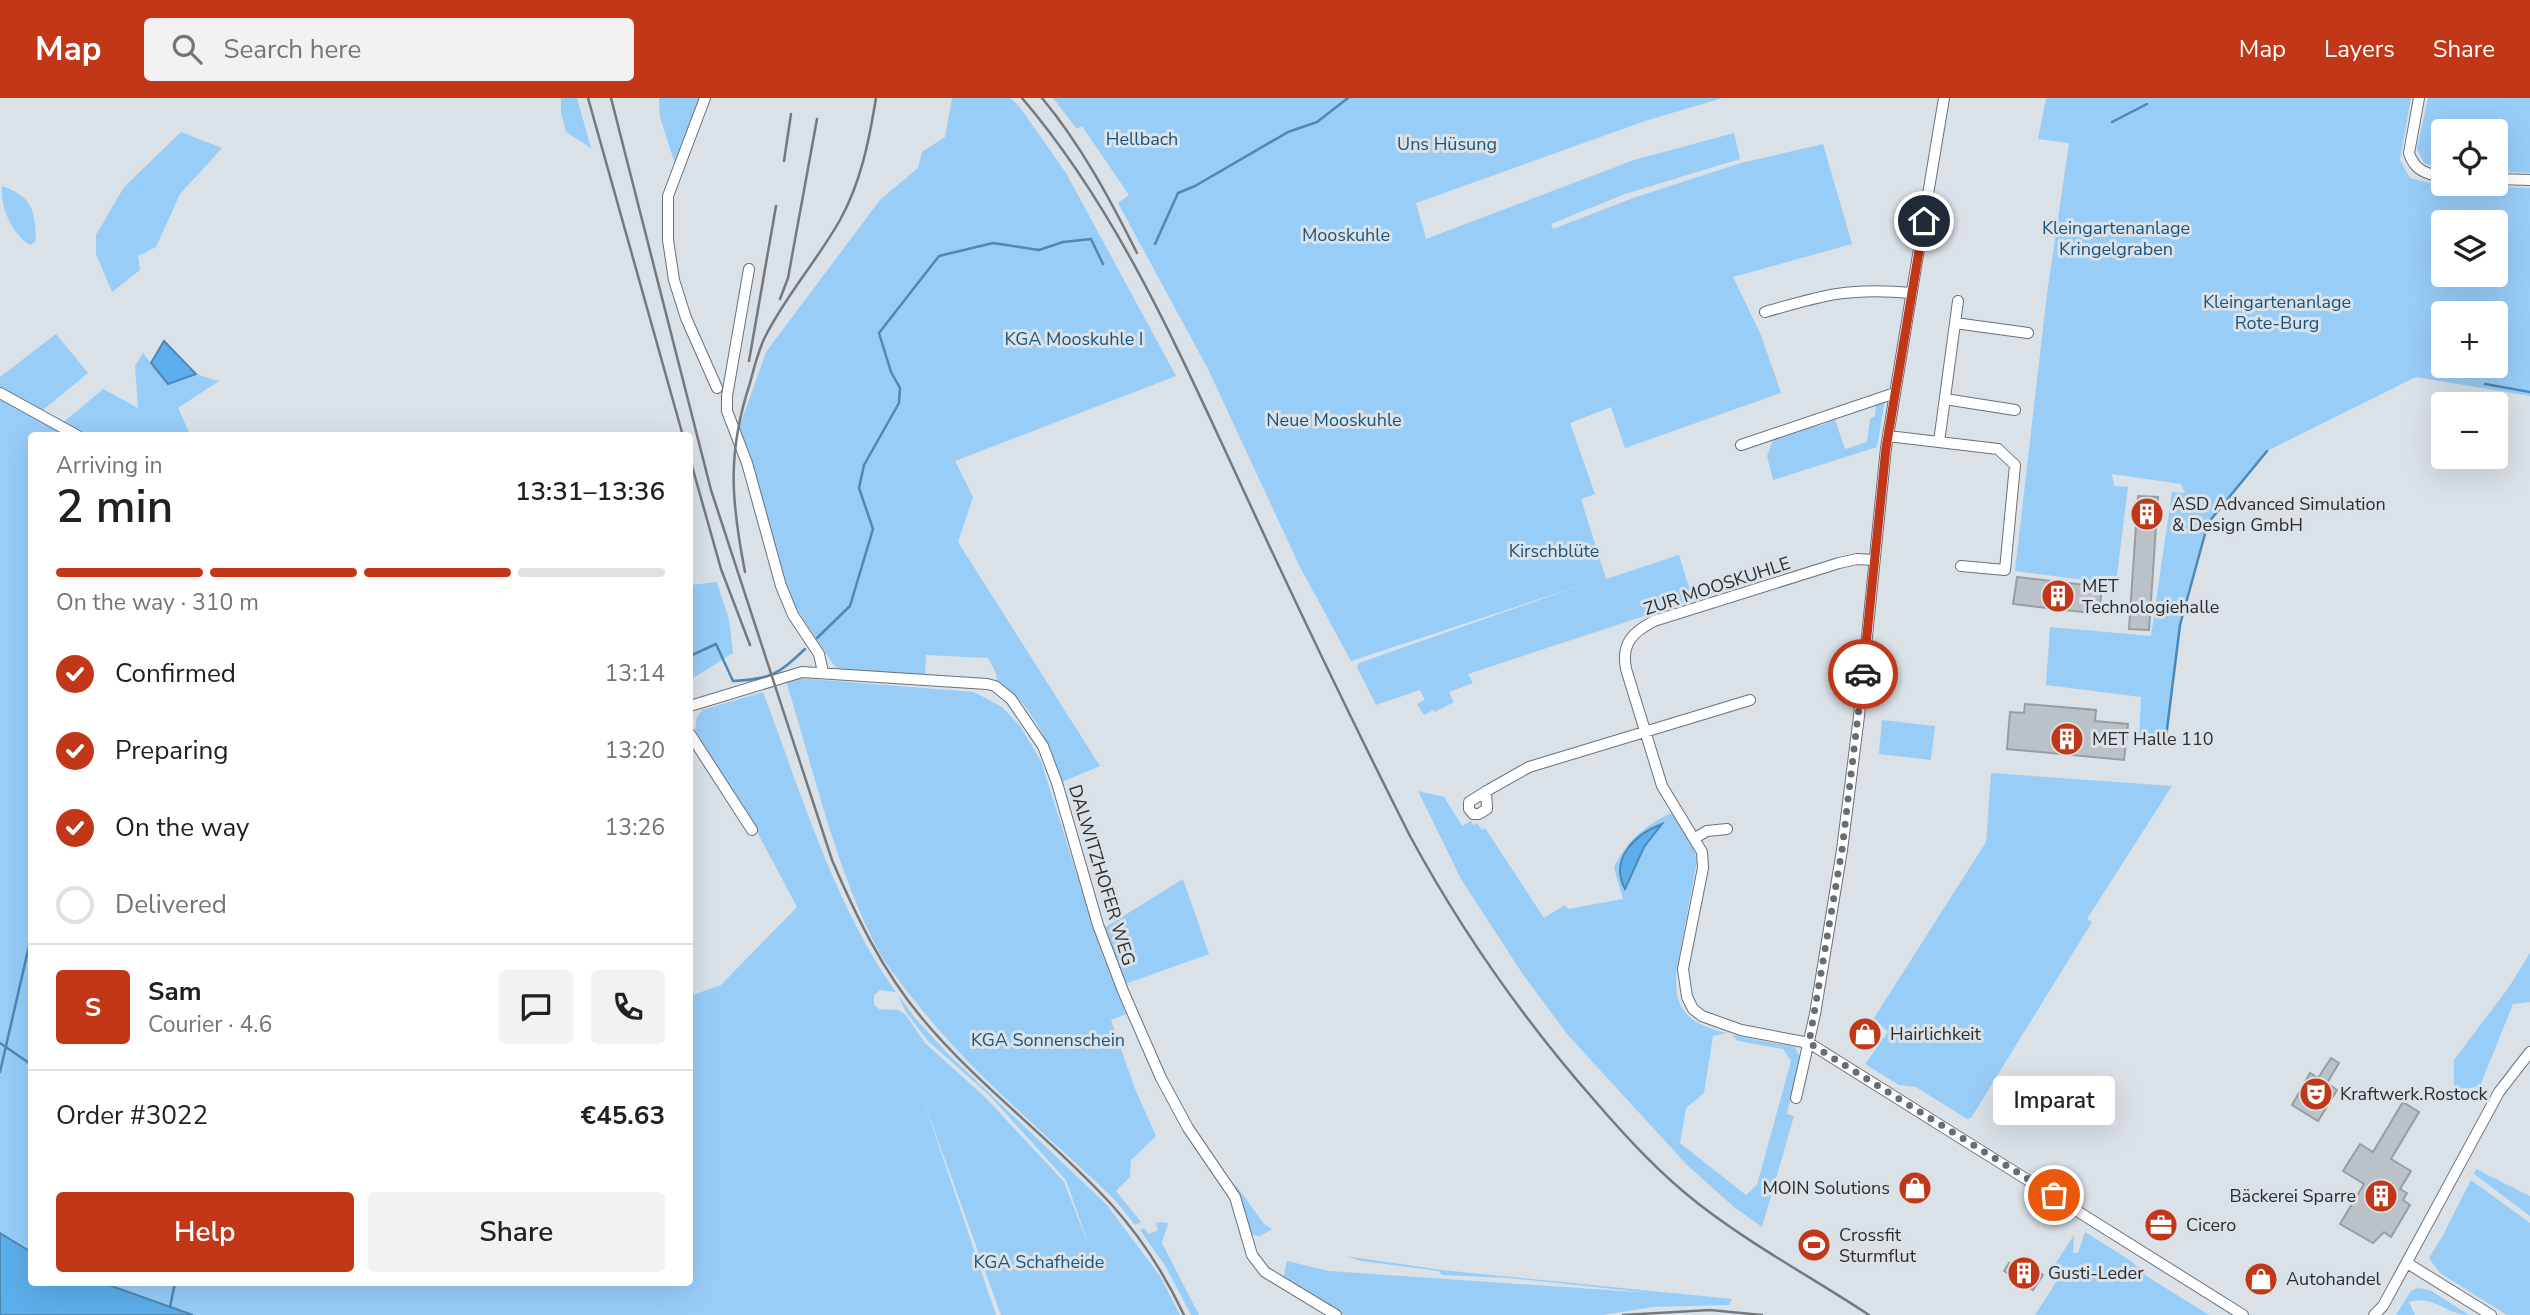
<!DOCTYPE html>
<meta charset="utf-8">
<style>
:root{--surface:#fff;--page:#f2f2f2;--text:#202124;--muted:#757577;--line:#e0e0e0;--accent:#c23717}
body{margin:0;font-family:"Nunito Sans",sans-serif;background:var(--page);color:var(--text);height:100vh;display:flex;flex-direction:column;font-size:26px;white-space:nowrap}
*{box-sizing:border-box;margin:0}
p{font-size:23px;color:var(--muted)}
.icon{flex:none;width:38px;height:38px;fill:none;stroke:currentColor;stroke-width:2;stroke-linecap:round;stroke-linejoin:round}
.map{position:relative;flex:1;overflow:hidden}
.panel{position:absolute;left:28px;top:334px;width:665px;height:854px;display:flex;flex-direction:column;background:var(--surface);border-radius:7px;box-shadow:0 7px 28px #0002}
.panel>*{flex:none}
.buttons{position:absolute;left:2431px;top:21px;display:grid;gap:14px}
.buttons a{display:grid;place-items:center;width:77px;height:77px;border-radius:7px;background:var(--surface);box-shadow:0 7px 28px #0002;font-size:35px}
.pin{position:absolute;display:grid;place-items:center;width:60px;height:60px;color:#fff;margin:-30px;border:4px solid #fff;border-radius:50%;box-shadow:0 2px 7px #0007}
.courier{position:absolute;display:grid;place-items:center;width:70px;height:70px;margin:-35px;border:5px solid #c23717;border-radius:50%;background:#fff;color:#222;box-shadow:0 2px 9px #0007}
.bubble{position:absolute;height:49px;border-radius:7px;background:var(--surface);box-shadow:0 7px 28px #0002;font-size:23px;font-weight:600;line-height:49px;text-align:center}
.headline em{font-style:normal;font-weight:600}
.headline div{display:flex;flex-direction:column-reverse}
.headline{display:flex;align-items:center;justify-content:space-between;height:119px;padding:0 28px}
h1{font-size:46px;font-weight:600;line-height:52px}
.bar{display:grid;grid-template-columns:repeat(4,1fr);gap:10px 7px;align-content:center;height:84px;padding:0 28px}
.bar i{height:9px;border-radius:5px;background:var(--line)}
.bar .on{background:var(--accent)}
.bar p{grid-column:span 4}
.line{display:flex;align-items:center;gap:18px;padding:0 28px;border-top:2px solid var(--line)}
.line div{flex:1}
.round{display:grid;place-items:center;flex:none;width:74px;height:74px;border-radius:7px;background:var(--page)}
ol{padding:0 28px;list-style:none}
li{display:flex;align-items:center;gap:21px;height:77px}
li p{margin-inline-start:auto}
li .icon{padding:7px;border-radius:50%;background:var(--accent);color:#fff;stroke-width:4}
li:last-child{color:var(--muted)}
li i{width:38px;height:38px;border:4px solid var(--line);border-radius:50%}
.cta{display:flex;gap:14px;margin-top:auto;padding:14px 28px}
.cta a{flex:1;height:80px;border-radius:7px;background:var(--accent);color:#fff;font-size:28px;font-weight:600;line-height:80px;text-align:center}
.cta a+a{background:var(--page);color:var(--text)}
header{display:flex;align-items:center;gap:42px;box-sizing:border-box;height:98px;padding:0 35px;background:var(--accent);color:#fff}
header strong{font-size:33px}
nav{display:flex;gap:38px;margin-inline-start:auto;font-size:24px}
.search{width:490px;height:63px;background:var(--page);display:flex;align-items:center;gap:18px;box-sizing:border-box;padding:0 24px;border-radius:7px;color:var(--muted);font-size:26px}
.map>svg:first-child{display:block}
.green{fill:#98cdf8;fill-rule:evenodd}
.water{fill:#5daeec;stroke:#4e88b4;stroke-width:2}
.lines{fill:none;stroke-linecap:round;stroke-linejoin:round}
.stream{stroke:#4e88b4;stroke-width:2.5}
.building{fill:#bac1c7;stroke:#979ea3;stroke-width:2}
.minor-casing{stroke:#6b7177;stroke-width:12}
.minor{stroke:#fff;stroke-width:10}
.rail{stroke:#74797d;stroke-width:2.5}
.done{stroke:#686d70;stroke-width:7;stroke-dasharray:0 12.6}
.route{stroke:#c23717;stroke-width:9}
.labels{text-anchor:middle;stroke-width:6;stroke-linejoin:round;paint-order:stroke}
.park-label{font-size:18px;fill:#1b557f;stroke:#dae1e7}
.poi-label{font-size:18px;fill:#2b2e30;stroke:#dae1e7;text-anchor:start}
.street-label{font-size:18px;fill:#2b2e30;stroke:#dae1e7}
</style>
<header>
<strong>Map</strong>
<div class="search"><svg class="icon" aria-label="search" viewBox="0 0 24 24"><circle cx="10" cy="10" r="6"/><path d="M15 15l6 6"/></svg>Search here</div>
<nav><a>Map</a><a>Layers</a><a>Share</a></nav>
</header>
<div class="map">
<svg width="2530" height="1217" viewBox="0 0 2530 1217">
<rect width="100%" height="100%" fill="#dae1e7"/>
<!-- green -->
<path class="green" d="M561 0H577L591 50 566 34 561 15Z
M659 0H700L675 66 660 19Z
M952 0H1010L1019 8 1066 75 1176 278 955 363 973 399 958 444 1100 668 1062 684C1051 648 1031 604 997 583L996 575 988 560 926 557 925 577 840 573 833 566 787 496 749 352 738 333 766 254 880 102 918 70 922 54 945 39Z
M1053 0H1723L1648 22 1416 105 1426 141 1634 62 1734 35 1740 61 1625 96 1551 126 1553 131 1633 100 1741 65 1823 46 1852 146 1733 179 1761 237 1781 295 1625 350 1611 309 1570 325 1595 396 1581 401 1606 481 1679 457 1693 502 1468 576 1473 585 1449 594 1454 604 1435 614 1433 612 1424 617 1417 606 1425 602 1420 592 1376 607 1357 569 1359 565 1585 486 1351 563 1299 467 1208 271 1118 105 1129 97 1082 28 1077 31Z
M2046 0H2411L2400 62 2410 80 2438 87 2530 90V298L2416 279 2267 353 2208 425 2180 527 2165 647 2139 643 2141 599 2046 587 2050 529 2151 538 2172 394 2185 395 2181 386 2112 376 2114 388 2128 389 2116 486 2015 473 2047 196 2069 45 2038 41ZM2443 124H2496V177H2443ZM2443 215H2496V268H2443Z
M2428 0H2530V75L2496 73V33H2443V71L2424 65 2417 51Z
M181 34 222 50 180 96 156 149 138 158 140 172 112 194 96 156V137L124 89Z
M2 88C33 99 35 112 36 143L30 147C12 136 0 109 2 88Z
M56 236 88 275 38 316 59 328 103 291 138 310 135 268 143 255 168 286 196 276 219 283 178 310 191 338H32V1185H690V898L721 887 797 809 755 730 695 632 697 619 702 612 763 594C800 692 835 809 896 894L880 892 874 897V907L879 911 898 912 905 916 925 945 986 1000 1064 1084 1090 1151 1066 1082 989 997 928 943 906 914 898 897 916 921 948 956 1107 1107 1160 1178 1180 1217H1001L922 998 996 1217H0V279Z
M1885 302 1877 349 1773 382 1767 358 1774 340 1813 326 1819 328 1835 322 1845 351 1867 344 1870 321 1875 318 1876 308H1868Z
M717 484 729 522 733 555 690 582V487Z
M798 580 974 594 1002 609 1020 628 1041 663 1102 856 1126 916 1111 922 1135 991 1156 1038 1131 1062 1130 1079 1116 1093 1141 1124 1135 1127 1114 1101C1046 1036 972 976 914 902 901 885 887 869 877 850 834 766 814 673 786 583Z
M1882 622 1935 628 1931 662 1879 656Z
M1991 675 2172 688 2087 821 2092 824 1971 1020 1967 1021 1916 989 1899 987 1865 966 1888 934 1874 920 1986 744Z
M1418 693 1444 699 1462 728 1471 723 1473 727 1477 725 1482 732 1485 730 1544 820 1565 807 1568 811 1623 801 1614 770C1625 744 1646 727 1671 715L1691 742 1697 763 1677 870C1672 912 1688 926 1727 935L1713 938 1704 995 1686 1010 1680 1045 1746 1097 1757 1087 1791 963 1783 951 1738 943 1732 937 1795 949 1800 959 1787 1016 1794 1018 1762 1129 1734 1109 1688 1068 1567 936 1522 875 1461 781Z
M1183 781 1209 856 1125 886 1104 830Z
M2530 855V904L2513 906 2480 988 2454 993V962L2509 889Z
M2476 1071 2530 1098V1118L2474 1076Z
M2471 1082 2530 1125V1217H2507L2440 1175 2429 1160 2442 1139Z
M1235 1086 1264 1126 1272 1131 1260 1138 1252 1137Z
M1162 1124 1168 1125 1162 1145 1199 1217H1191L1166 1169 1140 1132 1144 1130 1149 1136 1158 1132 1156 1125Z
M2085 1134 2131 1163 2148 1179 2209 1217H2035L2058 1181 2050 1174 2074 1137 2073 1155H2078Z
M1345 1158 1442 1172 1732 1201 1729 1207 1653 1209 1602 1217H1344L1283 1181 1287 1163 1329 1173 1651 1195 1509 1180 1442 1177 1439 1173 1361 1163Z
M2418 1190 2430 1192 2469 1217C2447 1217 2433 1196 2409 1204L2415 1217H2396L2411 1193Z"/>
<!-- water -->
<path class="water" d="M164 243 196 276 168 286 151 265Z
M1662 726 1644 749 1625 791C1609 761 1635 736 1662 726Z
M0 1135 31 1154 32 1185H103L193 1217H0Z"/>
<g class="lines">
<!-- stream -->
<path class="stream" d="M2112 24 2147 6
M1155 146 1178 95 1195 88 1288 34 1317 24 1348 0
M2485 286 2530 294
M817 540 850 508 873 431 859 390 864 367 899 305 900 290 891 274 879 235 939 158 993 145 1039 152 1063 144 1091 141 1103 166
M690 558 716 546 733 583C772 581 777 577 805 551
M2165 647 2180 527 2208 425 2267 353
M0 945 32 967
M0 974 32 835
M170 1209 175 1185"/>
</g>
<!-- building -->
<path class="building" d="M2138 398 2158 399 2149 532 2129 531Z
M2017 479 2102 489 2099 516 2013 506Z
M2025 606 2096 612 2095 623 2128 626 2124 662 2007 651 2010 614 2024 615Z
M2331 960 2339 965 2327 985 2337 992 2318 1023 2292 1007 2310 975 2318 980Z
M2403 1004 2419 1014 2391 1061 2411 1073 2400 1091 2407 1095 2403 1102 2410 1107 2391 1139 2384 1134 2373 1145 2340 1126 2364 1086 2343 1073 2360 1046 2373 1054Z
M2018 1161 2043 1177 2033 1192 2004 1173 2009 1165 2013 1168Z"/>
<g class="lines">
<defs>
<path id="minor" d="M705 0 668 98V142L674 182 686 220 717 290
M2419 0 2409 55C2414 72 2426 76 2443 79
M2496 81 2530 82
M749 171 727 298V313L747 365 781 488 793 517 819 556 823 574
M1765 214C1823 197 1850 189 1912 195
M1955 225 2028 235
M0 295 78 338
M1945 301 2015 312
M1888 338 1998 351 2015 367 2005 472 1961 468
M1939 344 1958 203
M1741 347 1895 295
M1873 462 1857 461 1839 465 1654 523C1633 534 1621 545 1626 571L1662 688 1702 754 1703 770 1683 871 1687 899 1693 911 1702 918 1741 932 1809 945 2243 1217
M690 608 802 574 987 586 995 588 1011 601 1043 648 1057 685 1098 827 1123 893 1161 980 1188 1030 1235 1099 1252 1157 1265 1174 1336 1217
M690 636 752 732
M1486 693 1487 711 1479 716H1473L1469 711V704L1490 691 1529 669 1750 602
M1695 740 1707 733 1727 731
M1796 1000 1815 916 1842 752 1859 618 1886 350 1944 0
M2407 1165 2491 1217
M2374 1217 2383 1208 2499 994 2530 954"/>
</defs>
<!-- minor casing -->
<use href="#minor" class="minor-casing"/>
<!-- minor -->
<use href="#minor" class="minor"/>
<!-- rail -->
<path class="rail" d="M588 0 683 338
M611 0 711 392 832 762C856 818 882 872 921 919 978 988 1051 1040 1111 1106 1141 1139 1165 1177 1184 1217
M1022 0C1116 110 1176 247 1236 376 1292 498 1350 619 1410 738 1462 834 1523 921 1595 1003 1627 1040 1661 1077 1700 1107 1753 1148 1813 1180 1869 1217
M1042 0C1081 47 1110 101 1137 155
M784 63 791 16
M780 201 788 180 817 21
M749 263 776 108
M690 361 721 471 750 547
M745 474C731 402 727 355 750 285 754 270 758 253 765 239 786 197 817 163 840 122 861 84 869 43 876 0
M1623 1217 1710 1212 1762 1217"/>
</g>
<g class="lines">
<!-- done -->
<path class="done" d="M1863 576 1842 752 1809 945 2054 1097"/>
<!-- route -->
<path class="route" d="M1863 576 1886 350 1924 123"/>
</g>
<!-- icons -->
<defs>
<symbol id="building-disc" viewBox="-11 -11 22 22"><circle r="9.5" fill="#c23717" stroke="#dae1e7"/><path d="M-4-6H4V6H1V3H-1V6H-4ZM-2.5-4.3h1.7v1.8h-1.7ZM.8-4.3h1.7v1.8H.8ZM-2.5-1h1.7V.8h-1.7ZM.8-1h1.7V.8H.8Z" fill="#fff"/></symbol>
<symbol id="shop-disc" viewBox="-11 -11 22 22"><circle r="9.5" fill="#c23717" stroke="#dae1e7"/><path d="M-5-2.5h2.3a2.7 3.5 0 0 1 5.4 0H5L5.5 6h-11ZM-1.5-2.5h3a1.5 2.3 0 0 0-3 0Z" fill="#fff"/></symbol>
<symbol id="theatre-disc" viewBox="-11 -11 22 22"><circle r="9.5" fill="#c23717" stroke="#dae1e7"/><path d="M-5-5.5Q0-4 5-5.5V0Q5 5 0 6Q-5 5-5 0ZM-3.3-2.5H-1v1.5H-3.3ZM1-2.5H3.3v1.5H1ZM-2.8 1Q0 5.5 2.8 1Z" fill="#fff"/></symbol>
<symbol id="office-disc" viewBox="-11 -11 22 22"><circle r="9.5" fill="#c23717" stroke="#dae1e7"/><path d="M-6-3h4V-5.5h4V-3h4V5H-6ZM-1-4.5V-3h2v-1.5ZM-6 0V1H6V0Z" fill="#fff"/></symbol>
<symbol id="stadium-disc" viewBox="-11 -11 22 22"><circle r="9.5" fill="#c23717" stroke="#dae1e7"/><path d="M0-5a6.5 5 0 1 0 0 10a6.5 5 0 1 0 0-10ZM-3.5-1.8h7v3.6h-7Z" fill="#fff"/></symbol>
</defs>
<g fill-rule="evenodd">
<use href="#building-disc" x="2128" y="397" width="38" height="38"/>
<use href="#building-disc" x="2039" y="479" width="38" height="38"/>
<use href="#building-disc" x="2048" y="622" width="38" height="38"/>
<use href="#shop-disc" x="1846" y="917" width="38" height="38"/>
<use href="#theatre-disc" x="2297" y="977" width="38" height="38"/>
<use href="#shop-disc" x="1896" y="1071" width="38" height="38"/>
<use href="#building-disc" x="2362" y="1079" width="38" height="38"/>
<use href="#office-disc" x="2142" y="1108" width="38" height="38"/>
<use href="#stadium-disc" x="1795" y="1128" width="38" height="38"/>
<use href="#building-disc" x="2005" y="1156" width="38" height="38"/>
<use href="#shop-disc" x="2242" y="1162" width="38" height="38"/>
</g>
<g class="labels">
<!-- park labels -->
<g class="park-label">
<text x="1142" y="47">Hellbach</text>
<text x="1447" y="52">Uns Hüsung</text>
<text x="2116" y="136">Kleingartenanlage<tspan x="2116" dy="21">Kringelgraben</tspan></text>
<text x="1346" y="143">Mooskuhle</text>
<text x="2277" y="210">Kleingartenanlage<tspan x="2277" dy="21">Rote-Burg</tspan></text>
<text x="1074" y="247">KGA Mooskuhle I</text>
<text x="1334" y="328">Neue Mooskuhle</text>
<text x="1554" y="459">Kirschblüte</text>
<text x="1048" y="948">KGA Sonnenschein</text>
<text x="1039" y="1170">KGA Schafheide</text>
</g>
<!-- poi labels -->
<g class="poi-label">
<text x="2172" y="412">ASD Advanced Simulation<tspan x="2172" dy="21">&amp; Design GmbH</tspan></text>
<text x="2082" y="494">MET<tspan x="2082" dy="21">Technologiehalle</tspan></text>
<text x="2092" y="647">MET Halle 110</text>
<text x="1890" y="942">Hairlichkeit</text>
<text x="2340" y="1002">Kraftwerk.Rostock</text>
<text x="1890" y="1096" text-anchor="end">MOIN Solutions</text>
<text x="2356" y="1104" text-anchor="end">Bäckerei Sparre</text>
<text x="2186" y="1133">Cicero</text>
<text x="1839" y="1143">Crossfit<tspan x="1839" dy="21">Sturmflut</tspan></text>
<text x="2048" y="1181">Gusti-Leder</text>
<text x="2286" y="1187">Autohandel</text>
</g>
<!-- street labels -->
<g class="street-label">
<text transform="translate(1717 488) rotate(-18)" y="6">ZUR MOOSKUHLE</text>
<text transform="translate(1102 777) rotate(73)" y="6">DALWITZHOFER WEG</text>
</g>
</g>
</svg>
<div class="buttons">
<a><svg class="icon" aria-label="locate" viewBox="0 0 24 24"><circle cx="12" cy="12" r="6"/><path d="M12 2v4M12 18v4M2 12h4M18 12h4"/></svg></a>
<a><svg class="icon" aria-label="layers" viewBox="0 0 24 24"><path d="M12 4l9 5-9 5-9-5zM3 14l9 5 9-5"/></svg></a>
<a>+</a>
<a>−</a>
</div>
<div class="pin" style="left:2054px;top:1097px;background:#ea580c"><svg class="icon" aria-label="bag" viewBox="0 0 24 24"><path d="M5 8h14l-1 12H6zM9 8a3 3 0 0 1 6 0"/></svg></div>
<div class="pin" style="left:1924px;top:123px;background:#1f2937"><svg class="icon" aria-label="home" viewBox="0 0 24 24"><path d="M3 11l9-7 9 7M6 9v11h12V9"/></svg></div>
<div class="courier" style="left:1863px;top:576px"><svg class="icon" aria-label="car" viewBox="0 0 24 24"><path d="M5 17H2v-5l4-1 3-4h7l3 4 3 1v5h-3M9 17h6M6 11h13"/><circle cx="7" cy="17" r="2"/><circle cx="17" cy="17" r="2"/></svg></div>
<div class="bubble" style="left:1993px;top:978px;width:122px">Imparat</div>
<section class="panel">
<div class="headline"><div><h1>2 min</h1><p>Arriving in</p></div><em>13:31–13:36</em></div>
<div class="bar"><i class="on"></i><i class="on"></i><i class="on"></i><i></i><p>On the way · 310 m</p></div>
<ol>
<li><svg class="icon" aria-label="check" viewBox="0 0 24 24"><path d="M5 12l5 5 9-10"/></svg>Confirmed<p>13:14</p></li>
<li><svg class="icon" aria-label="check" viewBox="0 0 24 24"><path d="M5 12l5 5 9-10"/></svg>Preparing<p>13:20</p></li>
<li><svg class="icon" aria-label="check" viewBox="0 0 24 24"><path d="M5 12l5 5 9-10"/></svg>On the way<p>13:26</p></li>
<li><i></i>Delivered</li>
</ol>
<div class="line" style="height:126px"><b class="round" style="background:var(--accent);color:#fff">S</b><div><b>Sam</b><p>Courier · 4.6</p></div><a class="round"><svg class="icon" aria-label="chat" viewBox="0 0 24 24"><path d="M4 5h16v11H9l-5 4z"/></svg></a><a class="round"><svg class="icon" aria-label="phone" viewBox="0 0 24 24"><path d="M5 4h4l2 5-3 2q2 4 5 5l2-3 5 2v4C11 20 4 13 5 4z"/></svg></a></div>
<div class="line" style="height:91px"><div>Order #3022</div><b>€45.63</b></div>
<div class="cta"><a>Help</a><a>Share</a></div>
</section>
</div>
